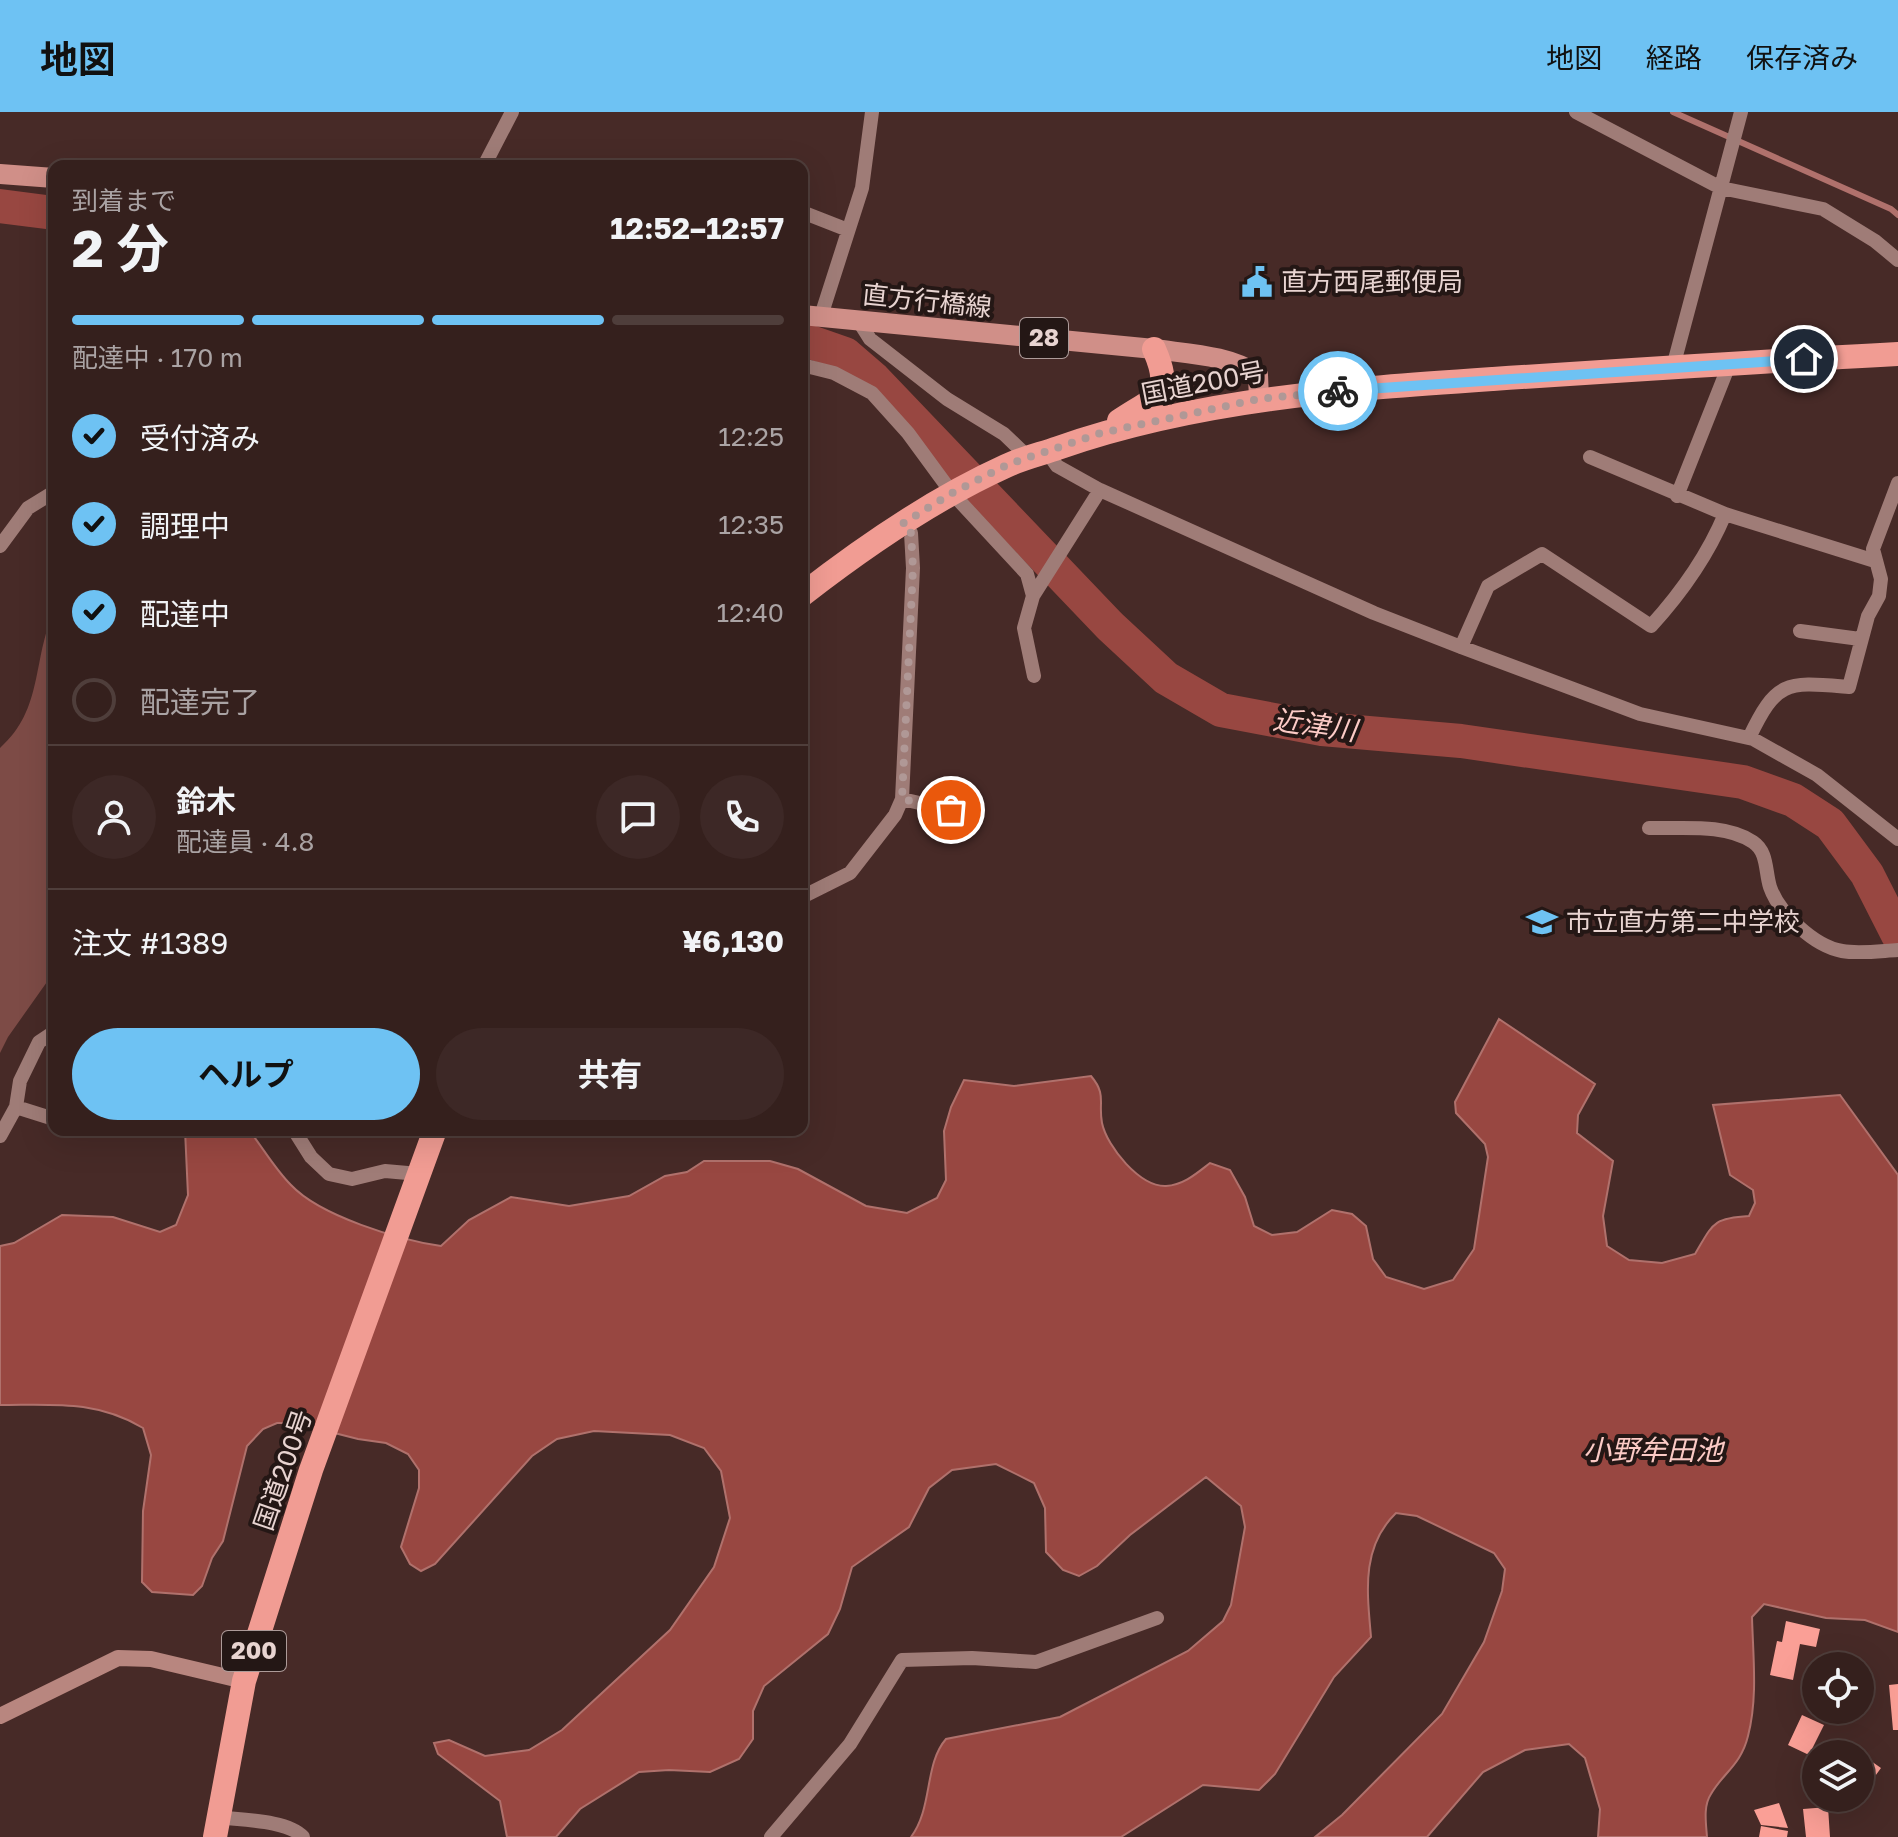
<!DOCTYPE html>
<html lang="ja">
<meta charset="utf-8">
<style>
:root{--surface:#35201d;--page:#3d2826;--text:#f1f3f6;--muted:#aaa3a4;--line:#4f3e3b;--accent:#6ec2f3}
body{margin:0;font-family:"Golos Text","Noto Sans JP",sans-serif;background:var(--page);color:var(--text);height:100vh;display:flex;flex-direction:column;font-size:30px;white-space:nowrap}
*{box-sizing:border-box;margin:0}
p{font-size:26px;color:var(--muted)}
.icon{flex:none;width:44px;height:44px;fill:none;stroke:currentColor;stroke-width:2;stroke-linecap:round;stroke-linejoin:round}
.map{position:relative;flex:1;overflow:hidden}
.panel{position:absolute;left:48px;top:48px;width:760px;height:976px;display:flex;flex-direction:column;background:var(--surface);border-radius:16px;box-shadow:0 8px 32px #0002,0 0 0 2px var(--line)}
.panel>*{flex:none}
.controls{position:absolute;left:1802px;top:1540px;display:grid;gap:16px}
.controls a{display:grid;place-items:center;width:72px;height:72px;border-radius:50%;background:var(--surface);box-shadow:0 8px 32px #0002,0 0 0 2px var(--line);font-size:40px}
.pin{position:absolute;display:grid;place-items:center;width:68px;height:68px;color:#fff;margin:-34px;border:4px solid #fff;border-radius:50%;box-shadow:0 2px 8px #0007}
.courier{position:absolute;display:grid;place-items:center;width:80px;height:80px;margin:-40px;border:6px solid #6ec2f3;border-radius:50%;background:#fff;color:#222;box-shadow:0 2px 10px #0007}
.overview em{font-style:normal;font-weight:700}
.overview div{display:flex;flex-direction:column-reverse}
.overview{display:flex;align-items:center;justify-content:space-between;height:136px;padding:0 24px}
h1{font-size:52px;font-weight:700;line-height:60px}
.bar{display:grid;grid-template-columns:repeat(4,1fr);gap:12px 8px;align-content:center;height:96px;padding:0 24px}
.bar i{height:10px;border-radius:6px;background:var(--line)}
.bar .current{background:var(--accent)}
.bar p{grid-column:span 4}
.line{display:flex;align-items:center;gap:20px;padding:0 24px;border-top:2px solid var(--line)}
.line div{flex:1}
.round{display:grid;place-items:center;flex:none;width:84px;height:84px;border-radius:42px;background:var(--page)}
ol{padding:0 24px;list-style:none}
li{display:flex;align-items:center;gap:24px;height:88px}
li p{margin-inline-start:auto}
li .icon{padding:8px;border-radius:50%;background:var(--accent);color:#111;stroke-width:4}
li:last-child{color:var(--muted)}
li i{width:44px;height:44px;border:4px solid var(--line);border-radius:50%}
.primary-button{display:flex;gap:16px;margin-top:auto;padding:16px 24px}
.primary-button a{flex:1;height:92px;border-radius:48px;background:var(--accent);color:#111;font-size:32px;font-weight:700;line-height:92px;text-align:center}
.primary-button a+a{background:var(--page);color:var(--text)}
header{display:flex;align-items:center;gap:48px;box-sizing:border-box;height:112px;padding:0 40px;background:var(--accent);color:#111}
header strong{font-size:38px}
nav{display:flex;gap:44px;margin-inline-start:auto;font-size:28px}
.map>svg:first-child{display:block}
.green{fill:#7d4b46}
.water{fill:#984741;stroke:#b0716c;stroke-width:2}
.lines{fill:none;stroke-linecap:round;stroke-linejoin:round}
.stream{stroke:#b0716c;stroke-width:6}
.river{stroke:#984741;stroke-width:34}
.building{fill:#fa9f96}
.street{stroke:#9f7c77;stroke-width:14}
.secondary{stroke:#b8867f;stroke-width:16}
.primary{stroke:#d08f88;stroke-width:20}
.highway{stroke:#f19c93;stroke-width:24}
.done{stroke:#b09896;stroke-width:8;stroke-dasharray:0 14.4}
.route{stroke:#6ec2f3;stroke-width:10}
.labels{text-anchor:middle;stroke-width:8;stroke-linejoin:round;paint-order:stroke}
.shield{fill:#241715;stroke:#ad9b99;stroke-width:2}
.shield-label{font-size:24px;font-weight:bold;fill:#e8d4d1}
.poi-label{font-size:26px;fill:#e8d4d1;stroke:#241715;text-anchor:start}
.street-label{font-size:26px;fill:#e8d4d1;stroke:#241715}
.water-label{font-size:28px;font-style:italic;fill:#fccbc6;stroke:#241715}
</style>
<header>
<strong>地図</strong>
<nav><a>地図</a><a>経路</a><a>保存済み</a></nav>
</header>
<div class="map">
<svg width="1898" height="1725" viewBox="0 0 1898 1725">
<rect width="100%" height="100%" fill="#472a27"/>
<!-- green -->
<path class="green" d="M54 500V860L8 925 0 941V636C44 597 32 547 54 500Z"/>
<!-- water -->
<path class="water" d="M1499 907 1595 972 1578 1003 1577 1021 1613 1049 1603 1104 1607 1134 1629 1148 1662 1151 1695 1142C1713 1112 1712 1106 1749 1104L1755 1091 1753 1078 1730 1063 1713 993 1840 983 1898 1063V1520L1865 1508 1826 1506 1764 1492 1752 1505C1753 1544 1758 1586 1748 1624 1741 1653 1723 1661 1711 1682 1703 1694 1706 1711 1707 1725H1598L1600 1697 1585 1646 1569 1632 1525 1638 1483 1660 1427 1725H1315L1342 1703 1442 1602 1484 1530 1502 1479 1505 1457 1494 1441 1417 1404 1396 1401C1361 1435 1367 1479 1371 1525L1334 1565 1275 1662 1259 1678 1203 1673 1121 1725H911C933 1696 924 1652 946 1627L1060 1605 1188 1539 1223 1509 1231 1493 1245 1415 1241 1394 1206 1365 1130 1423 1097 1454 1079 1464 1063 1458 1046 1440 1045 1396 1034 1371 996 1352 952 1358 929 1376 909 1415 852 1455 840 1497 828 1522 764 1574 753 1599V1627L739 1647 710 1660 669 1658 639 1660 580 1697 556 1725H507L500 1689 438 1642 434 1631 449 1628 485 1644 529 1638 562 1618 670 1518 714 1455 730 1406 721 1359 704 1336 670 1323 594 1319 557 1327 532 1344 435 1452 421 1459 410 1452 401 1435 419 1376V1358L408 1342 386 1331 358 1327 295 1311H277L263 1317 247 1334 223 1429 212 1446 202 1474 193 1483 152 1480 142 1470 143 1399 151 1343 143 1316C96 1288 53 1293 0 1293V1134L14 1131 62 1103 113 1105 160 1120 176 1113 188 1083 185 1018H249C263 1036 275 1057 291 1073 320 1104 399 1128 441 1134L469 1108 511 1085 569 1094 629 1084 665 1064 687 1060 704 1049H770L798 1057 866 1094 907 1101 937 1086 946 1068 944 1019 951 995 964 968 1014 974 1091 964C1107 983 1098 990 1102 1011 1107 1035 1140 1075 1166 1074 1184 1073 1197 1061 1210 1051L1230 1058 1245 1085 1254 1114 1272 1123 1297 1120 1332 1098 1352 1102 1366 1114 1373 1147 1386 1165 1424 1177 1453 1168 1474 1137 1488 1045 1485 1032 1456 1001 1455 990Z"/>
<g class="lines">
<!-- stream -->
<path class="stream" d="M1673 0 1891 97 1898 103"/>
<!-- river -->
<path class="river" d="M0 94 54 101
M802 227 845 242 874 267 1110 514 1166 566 1221 598 1322 617 1461 629 1743 670 1793 688 1830 712 1867 762 1898 823"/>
</g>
<!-- building -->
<path class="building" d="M1786 1509 1820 1517 1816 1535 1800 1532 1793 1568 1770 1563 1777 1529 1782 1530Z
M1827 1542 1849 1548 1847 1554H1824Z
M1898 1572V1618H1893L1889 1573Z
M1802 1603 1824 1613 1809 1643 1788 1633Z
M1851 1635 1881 1656 1860 1685V1642H1846Z
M1779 1691 1788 1716 1761 1713 1754 1698Z
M1828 1695 1830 1725H1806L1803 1697Z
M1761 1714 1788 1719 1787 1725H1759Z"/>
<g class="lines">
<!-- street -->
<path class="street" d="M1576 0 1721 76 1823 97 1875 129 1898 148
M484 54 512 0
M802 100 848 118
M821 204 862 76 872 0
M858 208 870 227 947 287 1004 322 1029 346
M802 253 834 261 872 281 908 321 952 381 1027 462 1033 484 1024 516 1034 564
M1673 255 1741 0
M1047 340 1057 354 1100 378 1374 501 1461 535 1640 602 1753 627 1817 663 1898 727
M1677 384 1729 253
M1725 402 1875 449
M0 434 28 396 54 380
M1033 484 1100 378
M1800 519 1860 527
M1461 535 1488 474 1542 442 1651 514C1682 480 1707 445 1725 402L1590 345
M1749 626C1777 567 1787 570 1849 575L1868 504 1879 484 1881 467 1873 437 1898 371
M902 687 976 704
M1649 716C1681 717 1725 711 1753 730 1768 740 1765 759 1770 775 1779 801 1814 834 1842 839 1859 842 1880 839 1898 838
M802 785 850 761 895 703 902 687 913 456 911 421 902 412
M16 995 54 1007
M294 1018 311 1045 329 1062 352 1067 385 1059 419 1062
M0 1024 16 995 20 969 39 930 54 920
M218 1705C240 1708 288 1708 303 1725
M771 1725 850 1632 902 1548 972 1546 1036 1550 1157 1506"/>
<!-- secondary -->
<path class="secondary" d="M0 1604 118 1546 151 1547 244 1569"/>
<!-- primary -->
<path class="primary" d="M0 62 54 66
M802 203 1154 237C1188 242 1230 243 1258 263L1259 287"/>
<!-- highway -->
<path class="highway" d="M1119 309C1154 285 1175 285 1154 237
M802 483C865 434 933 387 1006 354 1023 346 1041 342 1058 336 1198 287 1346 277 1493 267 1628 258 1763 249 1898 242
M215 1725 244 1569 311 1358 435 1018"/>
</g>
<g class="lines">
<!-- done -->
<path class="done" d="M951 698 902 687 913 456 911 421 902 412 952 381 1009 352 1101 321 1259 287 1338 279"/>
<!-- route -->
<path class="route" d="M1338 279 1804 247"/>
</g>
<!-- icons -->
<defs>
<symbol id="civic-bare" viewBox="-9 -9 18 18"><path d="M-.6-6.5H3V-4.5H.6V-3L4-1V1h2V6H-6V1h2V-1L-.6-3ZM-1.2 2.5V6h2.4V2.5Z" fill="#6ec2f3" stroke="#241715" stroke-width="2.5" paint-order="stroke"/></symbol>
<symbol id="school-bare" viewBox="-9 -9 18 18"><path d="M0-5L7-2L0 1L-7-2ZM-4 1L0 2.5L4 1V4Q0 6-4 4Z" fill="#6ec2f3" stroke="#241715" stroke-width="2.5" paint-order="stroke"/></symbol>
</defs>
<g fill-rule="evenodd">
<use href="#civic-bare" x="1235" y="148" width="44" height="44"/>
<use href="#school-bare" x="1520" y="788" width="44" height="44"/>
</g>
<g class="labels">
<!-- shield labels -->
<g class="shield">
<rect x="1020" y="206" width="48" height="40" rx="6"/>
<rect x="222" y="1519" width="64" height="40" rx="6"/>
</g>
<g class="shield-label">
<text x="1044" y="234">28</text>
<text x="254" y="1547">200</text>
</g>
<!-- poi labels -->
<g class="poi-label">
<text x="1281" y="179">直方西尾郵便局</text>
<text x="1566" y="819">市立直方第二中学校</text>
</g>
<!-- street labels -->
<g class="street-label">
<text transform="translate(927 189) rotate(6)" y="9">直方行橋線</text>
<text transform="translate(1203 271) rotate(-11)" y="9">国道200号</text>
<text transform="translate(283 1358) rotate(-71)" y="9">国道200号</text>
</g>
<!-- water labels -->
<g class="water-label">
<text transform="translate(1315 613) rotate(8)" y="10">近津川</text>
<text x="1653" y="1348">小野牟田池</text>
</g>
</g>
</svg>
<div class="controls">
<a><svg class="icon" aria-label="locate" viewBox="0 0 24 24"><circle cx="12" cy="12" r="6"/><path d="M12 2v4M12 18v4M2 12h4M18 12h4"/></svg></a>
<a><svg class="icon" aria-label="layers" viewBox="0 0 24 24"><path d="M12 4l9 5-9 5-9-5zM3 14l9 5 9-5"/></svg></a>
</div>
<div class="pin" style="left:951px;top:698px;background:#ea580c"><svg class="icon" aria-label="bag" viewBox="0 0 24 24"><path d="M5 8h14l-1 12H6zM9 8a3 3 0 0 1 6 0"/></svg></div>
<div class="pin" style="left:1804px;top:247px;background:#1f2937"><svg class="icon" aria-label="home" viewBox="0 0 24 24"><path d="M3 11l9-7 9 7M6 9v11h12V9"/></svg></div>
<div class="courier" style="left:1338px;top:279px"><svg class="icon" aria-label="bike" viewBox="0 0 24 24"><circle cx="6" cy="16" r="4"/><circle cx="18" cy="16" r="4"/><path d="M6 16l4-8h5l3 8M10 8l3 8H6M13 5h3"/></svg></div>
<section class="panel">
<div class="overview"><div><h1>2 分</h1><p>到着まで</p></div><em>12:52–12:57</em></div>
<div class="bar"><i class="current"></i><i class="current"></i><i class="current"></i><i></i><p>配達中 · 170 m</p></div>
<ol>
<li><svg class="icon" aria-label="check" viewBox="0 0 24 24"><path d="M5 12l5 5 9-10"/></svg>受付済み<p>12:25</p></li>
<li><svg class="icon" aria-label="check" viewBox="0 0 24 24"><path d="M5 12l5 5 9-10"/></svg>調理中<p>12:35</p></li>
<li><svg class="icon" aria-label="check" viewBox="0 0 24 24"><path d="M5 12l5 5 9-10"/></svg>配達中<p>12:40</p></li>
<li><i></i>配達完了</li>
</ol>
<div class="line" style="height:144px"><a class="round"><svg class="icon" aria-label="person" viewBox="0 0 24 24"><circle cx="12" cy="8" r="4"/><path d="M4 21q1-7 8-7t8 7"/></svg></a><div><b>鈴木</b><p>配達員 · 4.8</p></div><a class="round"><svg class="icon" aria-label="chat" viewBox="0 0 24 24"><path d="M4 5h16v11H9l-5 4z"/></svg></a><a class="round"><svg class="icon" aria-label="phone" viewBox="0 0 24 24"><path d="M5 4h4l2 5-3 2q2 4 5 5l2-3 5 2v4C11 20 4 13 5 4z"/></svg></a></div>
<div class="line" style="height:104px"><div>注文 #1389</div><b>¥6,130</b></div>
<div class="primary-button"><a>ヘルプ</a><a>共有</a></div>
</section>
</div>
